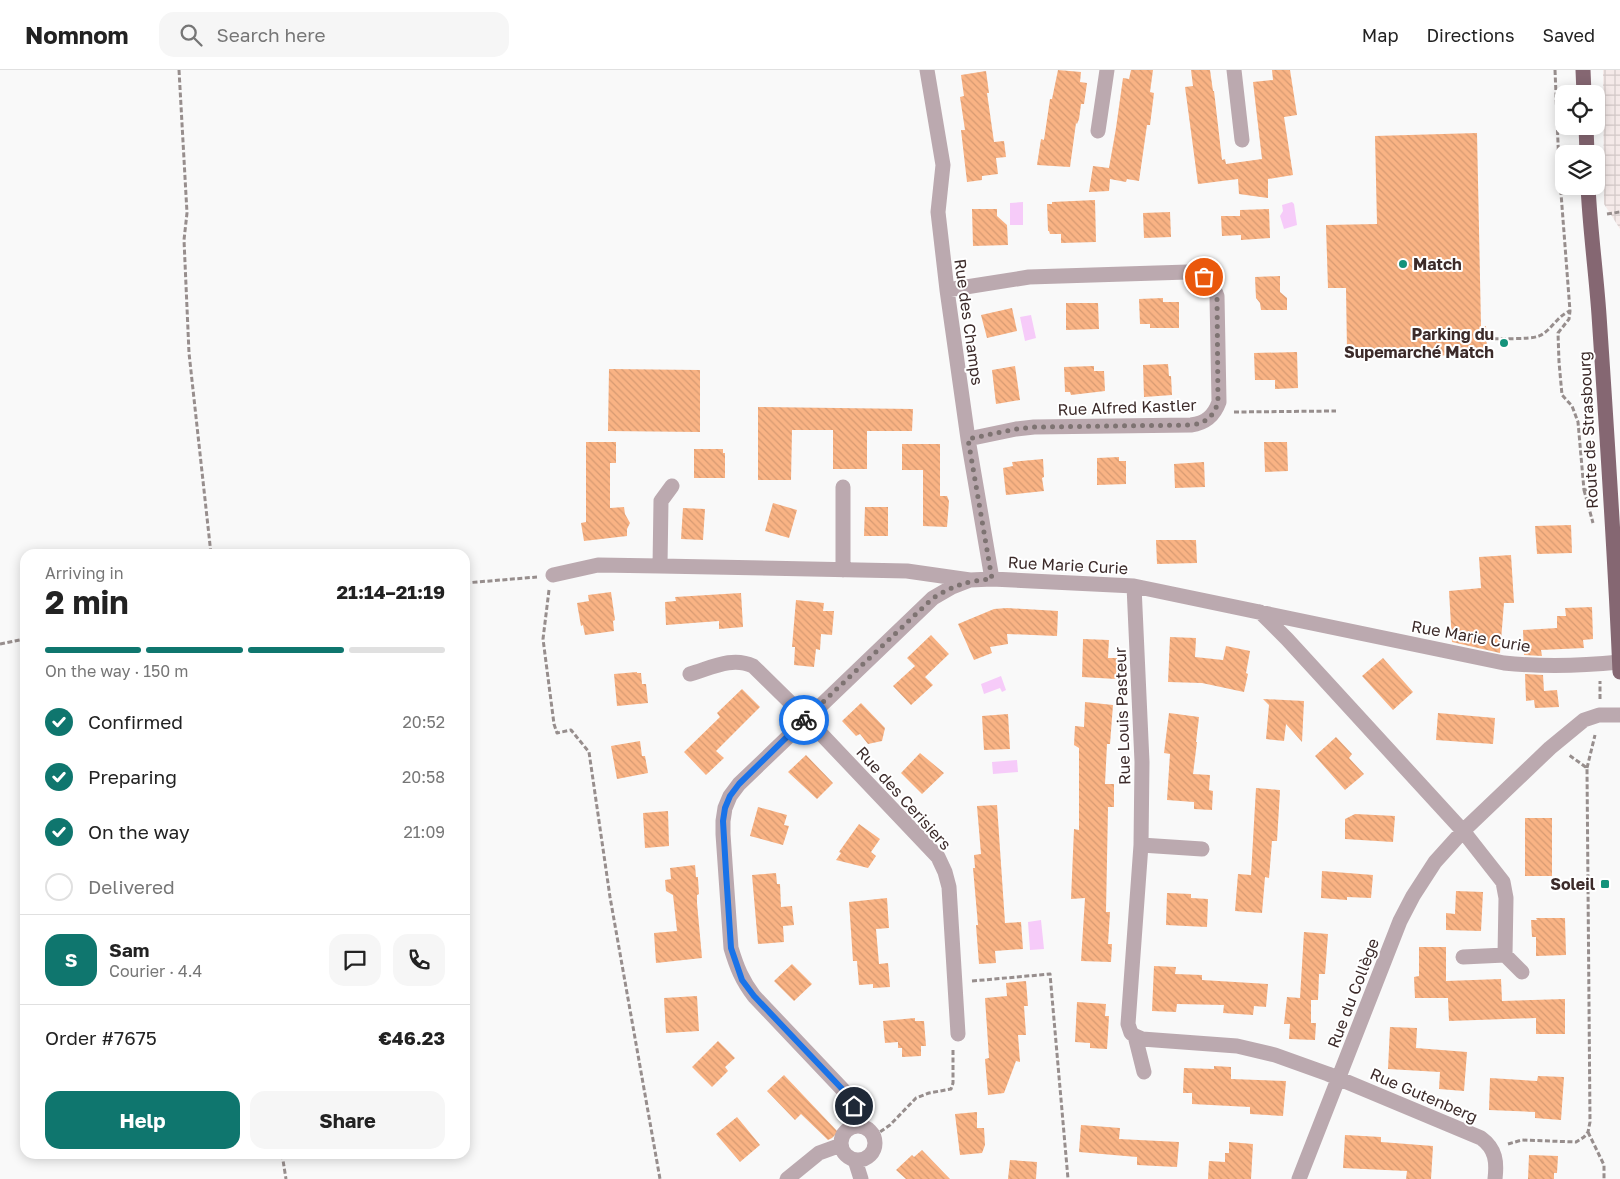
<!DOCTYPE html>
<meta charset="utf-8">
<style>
:root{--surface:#fff;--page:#f6f6f6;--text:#222;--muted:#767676;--line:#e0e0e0;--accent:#0f766e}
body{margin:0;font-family:"Golos Text",sans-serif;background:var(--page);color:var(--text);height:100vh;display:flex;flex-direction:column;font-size:19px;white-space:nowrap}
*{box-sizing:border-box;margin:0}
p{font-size:16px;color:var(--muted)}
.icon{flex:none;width:28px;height:28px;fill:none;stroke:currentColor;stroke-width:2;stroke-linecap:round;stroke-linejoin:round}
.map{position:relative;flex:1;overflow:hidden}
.side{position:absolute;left:20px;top:479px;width:450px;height:610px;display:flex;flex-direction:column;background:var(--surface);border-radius:15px;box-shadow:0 2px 12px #0003}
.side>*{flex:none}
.fabs{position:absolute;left:1555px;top:15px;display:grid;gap:10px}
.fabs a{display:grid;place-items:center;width:50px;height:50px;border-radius:10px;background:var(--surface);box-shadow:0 2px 12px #0003;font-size:25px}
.pin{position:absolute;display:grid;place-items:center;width:42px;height:42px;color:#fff;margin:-21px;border:2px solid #fff;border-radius:50%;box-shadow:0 1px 5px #0007}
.courier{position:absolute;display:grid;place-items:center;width:50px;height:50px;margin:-25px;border:4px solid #1a73e8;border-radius:50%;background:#fff;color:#222;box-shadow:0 1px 6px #0007}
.overview em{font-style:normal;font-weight:700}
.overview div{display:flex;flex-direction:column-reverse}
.overview{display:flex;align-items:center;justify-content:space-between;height:85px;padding:0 25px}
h1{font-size:32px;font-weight:700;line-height:38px}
.bar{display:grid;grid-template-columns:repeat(4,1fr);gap:8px 5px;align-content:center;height:60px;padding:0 25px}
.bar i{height:6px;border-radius:4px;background:var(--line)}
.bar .active{background:var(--accent)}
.bar p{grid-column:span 4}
.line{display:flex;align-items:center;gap:12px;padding:0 25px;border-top:1px solid var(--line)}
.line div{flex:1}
.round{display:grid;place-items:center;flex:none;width:52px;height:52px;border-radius:15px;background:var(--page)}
ol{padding:0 25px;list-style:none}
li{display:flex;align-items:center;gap:15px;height:55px}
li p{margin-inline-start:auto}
li .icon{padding:5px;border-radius:50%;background:var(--accent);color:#fff;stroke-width:4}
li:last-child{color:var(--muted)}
li i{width:28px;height:28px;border:2px solid var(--line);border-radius:50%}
.primary-button{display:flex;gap:10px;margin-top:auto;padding:10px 25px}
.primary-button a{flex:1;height:58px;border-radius:15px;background:var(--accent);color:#fff;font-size:20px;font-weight:700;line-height:58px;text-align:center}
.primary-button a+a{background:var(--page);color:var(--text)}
header{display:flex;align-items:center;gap:30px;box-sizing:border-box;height:70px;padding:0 25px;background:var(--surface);border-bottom:1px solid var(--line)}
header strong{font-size:24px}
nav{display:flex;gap:28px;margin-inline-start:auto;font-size:18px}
.search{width:350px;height:45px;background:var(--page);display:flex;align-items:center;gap:12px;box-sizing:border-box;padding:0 18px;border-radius:15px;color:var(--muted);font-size:19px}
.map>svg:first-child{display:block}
.industrial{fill:url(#industrial-grid)}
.water{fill:#f6cbf9}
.building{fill:url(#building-back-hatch)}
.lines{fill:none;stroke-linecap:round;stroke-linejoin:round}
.path{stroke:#978e8d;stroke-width:3;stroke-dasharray:5 2.5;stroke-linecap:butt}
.minor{stroke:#bba9af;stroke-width:15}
.major{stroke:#856772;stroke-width:15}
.done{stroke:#7e7372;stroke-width:5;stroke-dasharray:0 9}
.route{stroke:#1a73e8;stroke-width:6}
.poi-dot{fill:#15937b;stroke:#fff;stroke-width:2}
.labels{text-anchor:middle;stroke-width:4;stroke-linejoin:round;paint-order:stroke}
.poi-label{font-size:16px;font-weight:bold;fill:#3c2b2a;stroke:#fff;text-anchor:end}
.street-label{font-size:16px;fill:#3c2b2a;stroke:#fff}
</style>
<header>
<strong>Nomnom</strong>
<div class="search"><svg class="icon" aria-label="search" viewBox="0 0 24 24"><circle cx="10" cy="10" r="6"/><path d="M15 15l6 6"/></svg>Search here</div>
<nav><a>Map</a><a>Directions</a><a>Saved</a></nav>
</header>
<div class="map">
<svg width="1620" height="1109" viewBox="0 0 1620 1109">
<defs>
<pattern id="industrial-grid" width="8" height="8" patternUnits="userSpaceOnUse" patternTransform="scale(1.25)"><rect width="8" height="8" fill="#f5eae9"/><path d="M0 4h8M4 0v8" fill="none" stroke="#d3c9c8"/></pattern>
<pattern id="building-back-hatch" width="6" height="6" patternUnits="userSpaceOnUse" patternTransform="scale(1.25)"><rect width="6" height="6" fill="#f9b384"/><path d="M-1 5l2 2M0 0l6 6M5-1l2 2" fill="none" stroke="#d69a72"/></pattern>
</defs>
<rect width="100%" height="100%" fill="#f9f9f9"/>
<!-- industrial -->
<path class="industrial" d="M1603 0H1620V159L1604 134Z"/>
<!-- water -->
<path class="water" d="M1023 132V155H1010V133Z
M1292 132 1294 134 1297 155 1284 159 1280 146 1283 141 1282 135Z
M1031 245 1036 268 1025 271 1020 247Z
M1001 606 1006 620 1002 622 1000 618 984 624 981 614Z
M1017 690 1018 702 993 704 992 692Z
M1041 850 1044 879 1030 880 1028 852Z"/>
<!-- building -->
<path class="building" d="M1058 0 1081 2 1080 12 1087 13 1084 34H1081L1079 49 1077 54 1076 53 1070 97 1037 95 1041 69 1044 70 1050 29H1052Z
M1131 0H1153L1150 22 1154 23 1150 55H1147L1139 111 1127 109 1126 112 1110 109 1109 121 1089 122 1093 96 1109 98 1116 58 1123 8 1129 9Z
M1191 0H1210L1213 21H1214L1222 90 1225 89 1226 94 1262 89 1253 12 1273 10 1272 0H1290L1297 45 1284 47 1293 105 1268 109V128L1239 124 1238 109 1198 114 1185 17 1193 16Z
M986 1 989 23H987L994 72 1004 71 1006 87 996 88 998 104 982 106V110L967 112 961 60H965L960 27 964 26 961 5Z
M1477 63 1481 256H1486L1487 282H1464V285L1417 286V277L1347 281 1346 218H1328L1326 155 1377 154 1375 66Z
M1095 130 1096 172 1061 173V164H1050L1049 161H1048L1047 134H1052V132Z
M972 139H997V146L1007 155 1008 175 973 176Z
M1269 139 1270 168 1241 170V165L1222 166 1221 146H1240V140Z
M1170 142 1171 167 1144 168 1143 143Z
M1280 206V222L1287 228V240H1261L1260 233 1256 228 1255 207Z
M1163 228V232H1179V258H1150V254H1140L1139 229Z
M1066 233H1098L1099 259 1066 260Z
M1012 238 1017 261 987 268 981 245Z
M1297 282 1298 318 1275 319V310H1255L1254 283Z
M1168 294 1169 306H1171L1172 325 1144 327 1143 295Z
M1015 296 1020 330 996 334 992 300Z
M1094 296V301H1104L1105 321 1071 325 1070 322H1065L1064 297Z
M609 299 700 300V362L608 361Z
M758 337 913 339 912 361H867V399H833V360H792L791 410H758Z
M586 372H616V393H610V438L624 437 625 444 630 453 627 459V466L584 471 581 453 586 452Z
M1264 372H1287L1288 401 1265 402Z
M902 374H940V426H947L949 431 947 457 923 456V400H902Z
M694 379H723V383H725V408H694Z
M1119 387V391H1126V414L1097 415V388Z
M1043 389 1044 407 1042 408 1044 421 1006 425 1003 398 1013 396 1012 392Z
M1204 392 1205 417 1175 418 1174 394Z
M773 433 797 440 789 468 765 461Z
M865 437H888V466H864Z
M683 438 705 439 703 470 681 469Z
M1571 455 1572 483 1537 484 1535 456Z
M1156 470H1196L1197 493 1157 494Z
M1511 485 1514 533H1504L1500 583 1452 572 1449 521 1481 518 1479 487Z
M611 522 615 550 613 551 614 561 585 565 583 555 581 556 577 533 589 531 588 525Z
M741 523 743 557 719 559V551L666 555 665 532 676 531 675 527Z
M796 530 824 533 823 541H834L832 565 821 564 820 580 816 579 814 597 794 595 795 577H792Z
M1592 537 1593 569 1583 570 1584 578 1541 580 1542 586 1524 585 1523 560 1557 558V546H1566L1565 538Z
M1007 538 1058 541 1057 566 1007 564 1008 574 990 577 992 583 974 590 958 554 994 539Z
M931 565 949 584 925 607 933 615 911 635 893 616 915 596 923 604 907 588Z
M1170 567 1196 568 1195 587 1223 590 1226 576 1250 581 1246 603 1248 604 1244 622 1202 613 1168 612Z
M1083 569 1109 570 1108 588H1117L1116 609 1082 607Z
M1383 588 1413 622 1393 640 1362 606Z
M637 602V603H641L642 614H646L648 633 617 636 614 604Z
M1525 604 1543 605 1544 621 1557 620 1559 637 1535 638 1534 630 1526 631Z
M742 619 760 637 716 681 724 688 706 705 684 682 720 647 717 643Z
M1263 629 1304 631 1302 672 1286 654 1284 671 1266 669 1269 635Z
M1085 632 1113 635 1110 674H1107L1105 714H1114V737H1108L1106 842H1110L1108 874H1112L1111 892 1081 891 1085 828 1071 829 1074 759 1079 760V678L1074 675 1075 656 1084 657Z
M861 633 885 658 882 671 868 674 860 664 856 666 842 651Z
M1169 643 1199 647 1196 672H1197L1193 704 1210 705 1209 720 1213 721 1212 740 1194 739V732L1167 730 1170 684 1164 683Z
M1438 643 1495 648 1493 674 1436 670Z
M1008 644 1010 679 984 680 982 646Z
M1336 667 1352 684 1349 688 1364 704 1345 720 1315 686Z
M640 671 642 686H645L648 703 617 709 611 676Z
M920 683 944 703 922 724 901 703Z
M806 685 833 713 817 729 788 702Z
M1256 718 1280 720 1277 771H1272L1269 808 1265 807 1262 843 1235 841 1238 804 1251 805Z
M997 735 1005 853 1021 852 1023 879 995 881 996 893 979 894 976 855H978L973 798H975L974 785 981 784 977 736Z
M758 737 787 745 784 755 789 756 783 775 750 766Z
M668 741 669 776 645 778 643 743Z
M1355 744 1395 746 1393 772 1345 769V749Z
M1525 748H1552V806H1525Z
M859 754 880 769 871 782 876 786 868 798 836 790 841 783 839 782Z
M695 795 696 807H698V809L699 824 697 825V833L702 888 656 893 654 863 677 861 673 825 666 821 665 810 671 809 670 798Z
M1322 801 1373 805 1371 828 1347 827V830L1321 828Z
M776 803 777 814H780L781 837 792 836 794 855 783 856 784 872 758 874 752 805Z
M1456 821 1483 822 1481 861 1446 860V843L1455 844Z
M1167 823 1191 824V828L1208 829 1207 857 1166 855Z
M887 828 889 858 876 859 879 894 888 893 890 917 873 918V914L859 915 857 891H853L849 832Z
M1536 848H1565L1566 885 1536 886V867H1532L1531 850H1537Z
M1304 862 1328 864 1325 904H1319L1318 930H1311V953H1316L1315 970 1289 969 1290 954H1284L1287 927 1300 928Z
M1419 877H1446V911L1501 909 1502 931 1565 929V964H1536V948L1449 951 1448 928H1415L1414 907 1419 906Z
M792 894 812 914 794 931 774 911Z
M1154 896 1176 897 1175 904 1202 905V910L1268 914 1266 937 1254 936 1253 945 1223 943 1224 935 1177 934 1176 942 1152 941Z
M1026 911 1028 936H1024L1026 965H1018L1020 992 1016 991 1004 1023 988 1025 985 989 989 988 985 928 1007 926 1006 913Z
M697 926 699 961 666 963 664 928Z
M1077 932 1106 934 1105 946H1109L1107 979 1090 978V973L1075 972Z
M915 948V951H924L926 976H921V986L902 987V978H898V972L885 973 883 951Z
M1390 957 1417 958 1416 978 1467 982 1464 1021 1439 1019 1440 1002 1388 999Z
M718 971 735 988 725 997 728 1001 712 1017 692 997Z
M1214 996 1231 997V1009L1286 1011 1283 1046 1250 1044V1037L1192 1034V1023H1183L1184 998 1214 999Z
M784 1005 838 1062 832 1068 828 1070 801 1044 795 1050 767 1021Z
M1538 1006 1564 1007 1561 1050 1535 1048V1042L1489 1040 1490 1008 1537 1011Z
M977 1042V1058H984L985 1075 982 1083 960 1085 955 1044Z
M737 1047 760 1075 740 1092 716 1064Z
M1081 1055 1120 1058 1119 1069 1179 1072 1177 1097 1137 1095V1087L1079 1082Z
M1345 1065 1381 1067V1072L1433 1076 1431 1109H1406L1407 1101 1343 1098Z
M1229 1072 1253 1074 1251 1109H1208L1209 1091 1225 1092V1083H1229Z
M922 1080 950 1109H906L896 1100 912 1085 914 1087Z
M1529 1085 1558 1086 1557 1103H1554V1109H1528Z
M1010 1090 1037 1092 1036 1109H1008Z"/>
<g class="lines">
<!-- path -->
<path class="path" d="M179 0 187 143 184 170 189 283 211 484
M1555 0 1559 97 1570 241 1569 249 1558 263 1559 292 1562 325 1572 336 1578 352 1584 420 1594 419
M1607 144 1620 142
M1486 269C1499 268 1529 270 1539 266 1552 260 1557 246 1570 241
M1234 342 1336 341
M1584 420 1593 453
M465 513 537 507
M549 520 543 569 554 654 557 663 571 660 589 682 610 827 660 1109
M0 574 25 569
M1600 629V611
M1587 698 1595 665
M972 911 1050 904 1068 1109
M1588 1062 1604 1095V1109
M874 1066 890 1055 916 1028 929 1023 951 1019 953 1013V979
M1508 1074 1522 1070 1576 1072 1584 1067 1588 1062 1590 1052 1587 698 1569 685
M282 1084 286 1109"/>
<!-- minor -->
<path class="minor" d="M927 0 943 95 938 142 947 220 968 369 992 509
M1234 0 1242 70
M1098 61 1107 0
M947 220 1029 207 1188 202C1203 205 1212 211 1217 226L1219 332C1214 346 1206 353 1191 355L1034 357 1016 359 968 369
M660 496 661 431 672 416
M843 500V417
M553 505 598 495 660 496 907 501 970 510 992 509 1134 516 1504 593C1543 597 1581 596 1620 592
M1134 516 1142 692 1141 775 1128 954 1131 963 1135 966 1144 1002
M1260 542 1287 569 1463 761 1503 812 1506 828 1505 885 1463 887
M690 604C711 598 732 586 753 596L806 648 938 787 945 802 949 817 958 964
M1141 775 1202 779
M1505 885 1522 902
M1135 966 1142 969 1237 976 1275 985 1328 1004 1481 1068C1496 1079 1497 1092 1495 1109
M856 1055 854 1036 846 1023 754 926C742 910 737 898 731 878L723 764V751L725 738 730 726 739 714 933 528 952 517 970 510
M841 1073a17 17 0 1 1 34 0a17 17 0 1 1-34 0Z
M855 1090 861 1109
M787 1109 819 1083 841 1075
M1299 1109 1400 851 1413 826 1435 792 1463 761 1550 678 1584 650 1599 645H1620"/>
<!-- major -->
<path class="major" d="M1583 0 1584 24
M1586 56 1587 84
M1588 116C1590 159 1596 202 1599 245 1607 364 1615 483 1620 602"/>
</g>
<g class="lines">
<!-- done -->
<path class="done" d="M804 650 933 528C955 515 966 511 992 509L968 369 1016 359 1034 357 1191 355C1206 353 1214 346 1218 332L1217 226 1214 218 1204 207"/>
<!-- route -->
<path class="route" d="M804 650 739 714 730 726 725 738 723 751 726 802 731 878 742 910 754 926 846 1023 854 1036"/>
</g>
<!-- markers -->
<g class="poi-dot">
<circle cx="1403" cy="194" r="5"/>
<circle cx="1504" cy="273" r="5"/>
<rect x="1600" y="809" width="10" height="10" rx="2.5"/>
</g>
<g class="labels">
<!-- poi labels -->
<g class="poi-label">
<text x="1413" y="200" text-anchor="start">Match</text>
<text x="1494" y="270">Parking du<tspan x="1494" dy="18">Supemarché Match</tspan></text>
<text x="1595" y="820">Soleil</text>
</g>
<!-- street labels -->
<g class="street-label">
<text transform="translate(969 252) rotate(82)" y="6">Rue des Champs</text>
<text transform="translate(1127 337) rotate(-2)" y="6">Rue Alfred Kastler</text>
<text transform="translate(1588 360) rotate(-93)" y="6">Route de Strasbourg</text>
<text transform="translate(1068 495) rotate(3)" y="6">Rue Marie Curie</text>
<text transform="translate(1471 566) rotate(10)" y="6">Rue Marie Curie</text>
<text transform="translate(1122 646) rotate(-92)" y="6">Rue Louis Pasteur</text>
<text transform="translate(904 728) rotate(48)" y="6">Rue des Cerisiers</text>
<text transform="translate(1353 923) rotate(-69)" y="6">Rue du Collège</text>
<text transform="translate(1424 1025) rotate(23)" y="6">Rue Gutenberg</text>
</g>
</g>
</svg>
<div class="fabs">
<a><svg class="icon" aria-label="locate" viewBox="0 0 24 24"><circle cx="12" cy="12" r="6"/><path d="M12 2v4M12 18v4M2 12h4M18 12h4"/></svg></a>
<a><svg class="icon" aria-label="layers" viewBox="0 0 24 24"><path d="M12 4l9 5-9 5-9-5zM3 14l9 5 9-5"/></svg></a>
</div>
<div class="pin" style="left:1204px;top:207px;background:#ea580c"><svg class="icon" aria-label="bag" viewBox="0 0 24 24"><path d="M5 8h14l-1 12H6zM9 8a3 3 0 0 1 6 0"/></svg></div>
<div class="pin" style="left:854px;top:1036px;background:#1f2937"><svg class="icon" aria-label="home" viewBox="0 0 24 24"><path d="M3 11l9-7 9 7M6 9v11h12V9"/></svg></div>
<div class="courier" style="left:804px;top:650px"><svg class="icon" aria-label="bike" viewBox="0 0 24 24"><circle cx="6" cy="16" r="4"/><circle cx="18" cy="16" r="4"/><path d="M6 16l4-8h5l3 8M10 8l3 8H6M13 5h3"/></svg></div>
<section class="side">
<div class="overview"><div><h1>2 min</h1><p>Arriving in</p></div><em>21:14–21:19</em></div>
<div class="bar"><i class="active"></i><i class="active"></i><i class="active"></i><i></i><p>On the way · 150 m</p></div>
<ol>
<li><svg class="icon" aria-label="check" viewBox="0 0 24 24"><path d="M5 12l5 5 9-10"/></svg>Confirmed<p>20:52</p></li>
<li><svg class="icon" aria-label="check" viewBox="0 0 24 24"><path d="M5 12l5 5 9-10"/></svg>Preparing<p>20:58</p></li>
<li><svg class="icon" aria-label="check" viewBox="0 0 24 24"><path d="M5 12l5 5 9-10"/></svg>On the way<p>21:09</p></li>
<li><i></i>Delivered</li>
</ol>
<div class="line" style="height:90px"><b class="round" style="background:var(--accent);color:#fff">S</b><div><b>Sam</b><p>Courier · 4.4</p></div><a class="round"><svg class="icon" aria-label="chat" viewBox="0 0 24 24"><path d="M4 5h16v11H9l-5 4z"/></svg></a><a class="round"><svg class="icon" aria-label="phone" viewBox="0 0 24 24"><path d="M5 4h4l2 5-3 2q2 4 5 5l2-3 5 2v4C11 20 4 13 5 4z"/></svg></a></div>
<div class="line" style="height:65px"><div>Order #7675</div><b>€46.23</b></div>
<div class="primary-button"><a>Help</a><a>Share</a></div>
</section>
</div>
